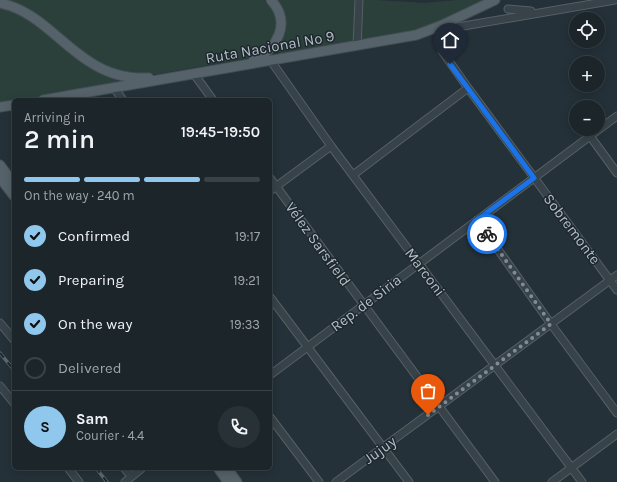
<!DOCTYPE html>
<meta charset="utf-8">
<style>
:root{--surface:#1b252a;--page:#283136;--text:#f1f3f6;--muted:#a0a5a8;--line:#394247;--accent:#8fc7ed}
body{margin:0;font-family:Karla,sans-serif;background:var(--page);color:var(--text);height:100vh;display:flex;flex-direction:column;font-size:15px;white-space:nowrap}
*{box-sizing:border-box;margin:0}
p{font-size:13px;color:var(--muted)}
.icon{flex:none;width:22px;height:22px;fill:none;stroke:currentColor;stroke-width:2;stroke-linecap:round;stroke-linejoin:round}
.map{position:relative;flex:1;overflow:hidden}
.panel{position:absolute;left:12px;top:98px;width:260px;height:372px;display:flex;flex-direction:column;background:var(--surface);border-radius:6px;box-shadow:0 2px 10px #0003,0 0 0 1px var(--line)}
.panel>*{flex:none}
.tools{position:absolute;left:569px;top:12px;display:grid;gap:8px}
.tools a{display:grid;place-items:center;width:36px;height:36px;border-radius:50%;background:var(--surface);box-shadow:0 2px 10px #0003,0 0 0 1px var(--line);font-size:20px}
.pin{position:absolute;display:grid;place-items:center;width:34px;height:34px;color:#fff;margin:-41px -17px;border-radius:50% 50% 50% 0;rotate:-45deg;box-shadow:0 0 4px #0007}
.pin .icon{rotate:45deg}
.courier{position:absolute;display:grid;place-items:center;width:40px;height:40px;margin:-20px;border:3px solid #1a73e8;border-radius:50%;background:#fff;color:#222;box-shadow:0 1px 5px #0007}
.headline em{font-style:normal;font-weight:600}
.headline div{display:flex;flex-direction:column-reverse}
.headline{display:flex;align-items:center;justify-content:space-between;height:68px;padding:0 12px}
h1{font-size:26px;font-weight:600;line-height:30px}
.bar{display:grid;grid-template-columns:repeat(4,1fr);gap:6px 4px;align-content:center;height:48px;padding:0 12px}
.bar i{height:5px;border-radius:3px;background:var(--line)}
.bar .current{background:var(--accent)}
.bar p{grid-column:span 4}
.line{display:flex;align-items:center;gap:10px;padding:0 12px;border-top:1px solid var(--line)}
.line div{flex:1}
.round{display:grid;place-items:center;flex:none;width:42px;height:42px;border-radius:21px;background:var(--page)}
ol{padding:0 12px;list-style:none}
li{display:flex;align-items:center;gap:12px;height:44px}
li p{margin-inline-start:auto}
li .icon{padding:4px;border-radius:50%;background:var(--accent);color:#111;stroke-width:4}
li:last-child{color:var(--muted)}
li i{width:22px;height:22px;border:2px solid var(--line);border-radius:50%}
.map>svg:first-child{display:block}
.green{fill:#2c403b}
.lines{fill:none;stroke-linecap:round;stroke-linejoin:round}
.minor-casing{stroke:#556066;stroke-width:9}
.major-casing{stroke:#444e55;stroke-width:11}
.minor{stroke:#374249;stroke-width:7}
.major{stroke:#556269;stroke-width:9}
.rail-casing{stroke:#5c6971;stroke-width:3.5}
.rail{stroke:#1d272d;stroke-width:2;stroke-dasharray:6;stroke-linecap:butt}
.done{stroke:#808c94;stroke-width:4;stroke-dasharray:0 7.2}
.route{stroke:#1a73e8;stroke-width:5}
.labels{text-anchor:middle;stroke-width:3;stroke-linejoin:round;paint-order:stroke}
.street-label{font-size:15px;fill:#b2bdc5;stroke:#1d272d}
</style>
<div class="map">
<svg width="617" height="482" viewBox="0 0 617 482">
<rect width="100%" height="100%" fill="#243138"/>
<!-- green -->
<path class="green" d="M3 0H264C287 22 276 48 248 58L158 74 131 75 97 63 35 13 28 9Z
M276 0H376L425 3 458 0H488L421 30 392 37 279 54 276 48 279 43Z
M0 7 22 15 116 78 119 83 25 100H14V102L0 104Z"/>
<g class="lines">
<defs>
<path id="minor" d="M508 9 531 11
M439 26 446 29 615 0
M357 46 359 0
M442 51 468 88 617 290
M271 61 331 146 582 482
M194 74 213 100
M114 88 123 100
M590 136 617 173
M353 175 468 88
M270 178 495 482
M270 191 331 146
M477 220 551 324 617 413
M270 297 409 482
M0 323 14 340
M270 375 617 116
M0 386 14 403
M270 417 319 482
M68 468 79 482
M124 468 131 476
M125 482 142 468
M336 482 617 275
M552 482 617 434"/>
<path id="major" d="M0 3C38 11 59 43 90 62 108 74 127 79 149 78
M253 61C277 49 292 23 271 0
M43 100 416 35 440 26 495 0
M0 107 14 105
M0 165 14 184
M0 178 14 196
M218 468 228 482
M227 468 237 482"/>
</defs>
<!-- minor casing -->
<use href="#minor" class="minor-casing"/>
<!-- major casing -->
<use href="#major" class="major-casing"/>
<!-- minor -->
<use href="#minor" class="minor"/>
<!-- major -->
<use href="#major" class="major"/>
<defs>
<path id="rail" d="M0 353 14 370
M96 468 107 482"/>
</defs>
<!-- rail casing -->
<use href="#rail" class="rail-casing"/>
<!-- rail -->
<use href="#rail" class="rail"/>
</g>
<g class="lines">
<!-- done -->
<path class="done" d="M428 415 551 324 487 234"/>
<!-- route -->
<path class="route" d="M450 64 534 178 477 220 487 234"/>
</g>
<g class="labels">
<!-- street labels -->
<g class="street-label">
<text transform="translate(270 47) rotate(-10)" y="5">Ruta Nacional Nº 9</text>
<text transform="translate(572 229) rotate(53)" y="5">Sobremonte</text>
<text transform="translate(318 244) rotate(54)" y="5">Vélez Sarsfield</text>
<text transform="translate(425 272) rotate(53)" y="5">Marconi</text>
<text transform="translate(366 303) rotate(-37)" y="5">Rep. de Siria</text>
<text transform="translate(380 450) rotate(-36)" y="5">Jujuy</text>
</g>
</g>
</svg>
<div class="tools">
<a><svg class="icon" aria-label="locate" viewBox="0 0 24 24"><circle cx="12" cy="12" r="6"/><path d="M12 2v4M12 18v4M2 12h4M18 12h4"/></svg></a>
<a>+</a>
<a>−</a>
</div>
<div class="pin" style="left:428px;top:415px;background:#ea580c"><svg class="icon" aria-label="bag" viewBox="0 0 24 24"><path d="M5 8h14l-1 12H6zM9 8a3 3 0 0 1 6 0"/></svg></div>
<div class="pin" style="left:450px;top:64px;background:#1f2937"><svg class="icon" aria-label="home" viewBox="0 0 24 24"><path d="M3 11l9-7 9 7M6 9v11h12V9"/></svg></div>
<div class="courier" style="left:487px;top:234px"><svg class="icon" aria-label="bike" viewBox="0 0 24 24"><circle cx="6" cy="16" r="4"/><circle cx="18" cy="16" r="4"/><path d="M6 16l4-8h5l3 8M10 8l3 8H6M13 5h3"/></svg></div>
<section class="panel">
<div class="headline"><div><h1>2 min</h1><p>Arriving in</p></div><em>19:45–19:50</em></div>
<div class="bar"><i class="current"></i><i class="current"></i><i class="current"></i><i></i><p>On the way · 240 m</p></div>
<ol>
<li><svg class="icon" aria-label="check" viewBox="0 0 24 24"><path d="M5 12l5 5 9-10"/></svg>Confirmed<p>19:17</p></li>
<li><svg class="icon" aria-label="check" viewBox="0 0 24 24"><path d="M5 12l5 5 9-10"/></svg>Preparing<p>19:21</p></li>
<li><svg class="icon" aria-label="check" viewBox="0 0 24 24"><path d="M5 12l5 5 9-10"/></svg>On the way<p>19:33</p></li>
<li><i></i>Delivered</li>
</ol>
<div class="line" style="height:72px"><b class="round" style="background:var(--accent);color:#111">S</b><div><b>Sam</b><p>Courier · 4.4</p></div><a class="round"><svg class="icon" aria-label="phone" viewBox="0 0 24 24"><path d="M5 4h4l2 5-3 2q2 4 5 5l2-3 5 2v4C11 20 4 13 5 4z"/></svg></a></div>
</section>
</div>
